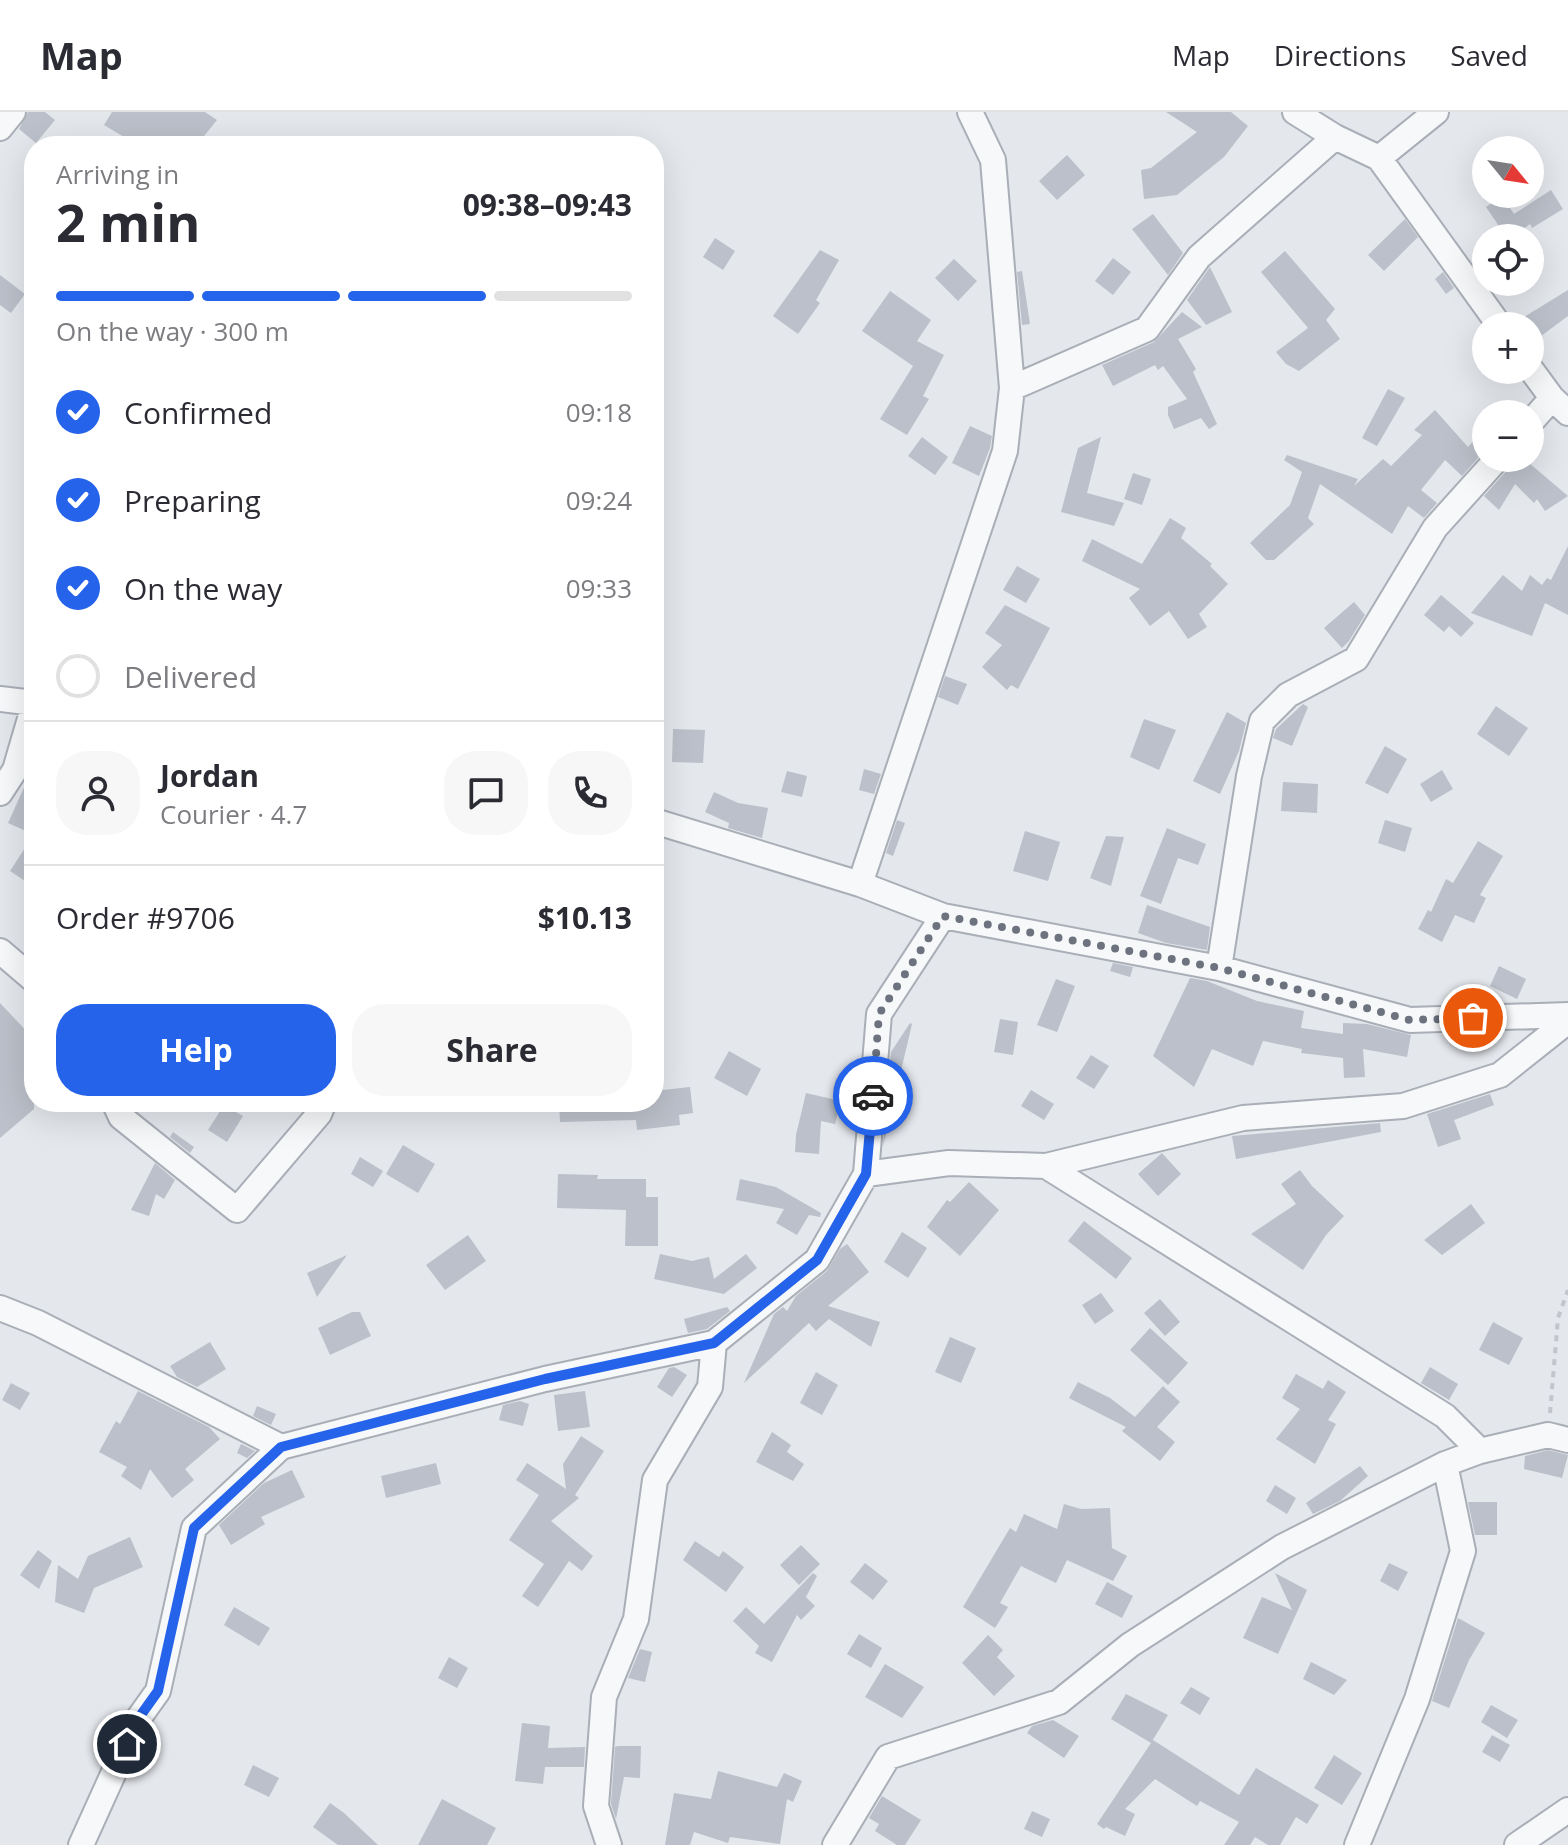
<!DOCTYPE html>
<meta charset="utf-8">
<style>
:root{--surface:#fff;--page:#f7f7f7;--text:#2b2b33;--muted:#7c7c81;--line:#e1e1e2;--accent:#2563eb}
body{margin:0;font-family:"Open Sans",sans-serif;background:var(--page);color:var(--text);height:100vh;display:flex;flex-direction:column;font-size:30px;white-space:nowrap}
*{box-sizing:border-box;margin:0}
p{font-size:26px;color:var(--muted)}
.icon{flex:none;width:44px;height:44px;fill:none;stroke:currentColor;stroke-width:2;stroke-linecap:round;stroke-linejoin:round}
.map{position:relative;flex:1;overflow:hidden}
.details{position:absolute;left:24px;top:24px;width:640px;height:976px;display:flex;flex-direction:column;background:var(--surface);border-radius:32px;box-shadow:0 8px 32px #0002}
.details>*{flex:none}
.needle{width:52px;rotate:120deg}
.tools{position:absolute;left:1472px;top:24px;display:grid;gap:16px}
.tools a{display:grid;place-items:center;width:72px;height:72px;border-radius:50%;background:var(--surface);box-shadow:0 8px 32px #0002;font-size:40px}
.pin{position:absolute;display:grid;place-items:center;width:68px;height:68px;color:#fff;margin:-34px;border:4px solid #fff;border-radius:50%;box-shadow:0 2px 8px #0007}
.courier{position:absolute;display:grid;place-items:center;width:80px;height:80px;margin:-40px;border:6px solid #2563eb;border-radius:50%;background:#fff;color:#222;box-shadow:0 2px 10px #0007}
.headline em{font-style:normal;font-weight:700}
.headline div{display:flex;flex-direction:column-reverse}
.headline{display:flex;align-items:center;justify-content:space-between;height:136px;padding:0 32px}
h1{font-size:52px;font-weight:700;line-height:60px}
.bar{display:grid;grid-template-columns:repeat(4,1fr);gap:12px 8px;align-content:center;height:96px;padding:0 32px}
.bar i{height:10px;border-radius:6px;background:var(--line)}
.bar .on{background:var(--accent)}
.bar p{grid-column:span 4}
.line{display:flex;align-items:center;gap:20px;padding:0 32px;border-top:2px solid var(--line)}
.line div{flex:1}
.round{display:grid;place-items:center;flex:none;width:84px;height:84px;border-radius:32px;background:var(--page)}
ol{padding:0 32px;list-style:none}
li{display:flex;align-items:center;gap:24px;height:88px}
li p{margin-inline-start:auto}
li .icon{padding:8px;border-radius:50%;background:var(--accent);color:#fff;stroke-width:4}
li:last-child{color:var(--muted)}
li i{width:44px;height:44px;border:4px solid var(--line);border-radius:50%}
.button{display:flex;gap:16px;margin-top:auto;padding:16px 32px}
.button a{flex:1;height:92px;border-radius:32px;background:var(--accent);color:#fff;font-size:32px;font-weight:700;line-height:92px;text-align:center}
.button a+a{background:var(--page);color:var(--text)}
header{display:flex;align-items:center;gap:48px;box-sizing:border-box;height:112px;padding:0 40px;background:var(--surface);border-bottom:2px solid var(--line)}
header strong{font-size:38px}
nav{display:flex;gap:44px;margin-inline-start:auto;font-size:28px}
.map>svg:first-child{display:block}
.building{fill:#bbc0ca}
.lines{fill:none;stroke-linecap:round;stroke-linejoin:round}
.street-casing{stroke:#a9aeb7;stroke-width:28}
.path{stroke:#c2c5cb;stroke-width:4;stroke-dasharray:6 6;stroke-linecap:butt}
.street{stroke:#f7f8fa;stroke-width:24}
.done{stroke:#6c737f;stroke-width:8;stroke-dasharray:0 14.4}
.route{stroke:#2563eb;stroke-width:10}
</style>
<header>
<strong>Map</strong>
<nav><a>Map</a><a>Directions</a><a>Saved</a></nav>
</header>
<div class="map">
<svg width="1568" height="1733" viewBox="0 0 1568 1733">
<rect width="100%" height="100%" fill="#e4e7ec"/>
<!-- building -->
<path class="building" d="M28 0H45L55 8 36 31 19 17Z
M112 0H205L217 8 196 34H139L104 13Z
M1166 0H1231L1248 14 1224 45 1177 83 1144 87 1141 58 1151 56 1197 20Z
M1067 43 1085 63 1057 88 1039 69Z
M1551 78 1563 97 1532 116 1530 112 1511 126H1507L1486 95 1502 84 1514 102Z
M1153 102 1183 141 1168 163 1132 117Z
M1405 107 1418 125 1384 159 1368 143Z
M715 126 735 139 723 158 703 145Z
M820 138 839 148 816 188 820 191 798 222 773 204Z
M1285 139 1335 197 1326 208 1340 227 1299 259 1286 252 1276 240 1308 216 1261 160Z
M1113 146 1131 160 1113 183 1095 169Z
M954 147 977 169 958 189 935 166Z
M1210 155 1232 200 1206 213 1187 188Z
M1022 159 1030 212 1022 213 1017 160Z
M1443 160 1454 176 1446 182 1435 167Z
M0 163 25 182 11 201 0 193Z
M1568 178V204L1533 230 1530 225V214H1523L1519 208Z
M890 179 931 208 917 229 944 243 923 284 929 287 907 323 880 307 913 254 862 219Z
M1182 200 1202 215 1178 227 1196 257 1193 260 1217 312 1209 317 1201 306 1174 317 1168 303V295L1187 287 1163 254 1158 258 1155 253 1113 274 1102 253 1154 230Z
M1388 277 1405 286 1377 334 1362 326Z
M1435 298 1468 335 1486 314V337L1462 364 1445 348 1421 378 1437 391 1424 406 1408 394 1392 422 1320 372 1308 406 1314 412 1274 448H1266L1250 431 1290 393 1302 360 1284 348 1287 343 1358 367 1354 374 1383 347 1391 354 1422 323 1414 318Z
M970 314 992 324 990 336 979 364 952 351Z
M922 325 948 345 935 363 908 344Z
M1101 325 1087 381 1124 391 1114 414 1061 400 1078 336Z
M1513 346H1523L1568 384 1545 399 1537 387 1534 391 1515 372 1499 398 1484 384 1509 356Z
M1133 361 1151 367 1142 393 1124 387Z
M1170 406 1186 416 1181 426 1212 452 1210 454 1228 472 1199 502 1207 515 1188 527 1169 499 1150 514 1129 486 1140 477 1082 449 1092 427 1142 452Z
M1568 434V503L1545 491 1532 524 1471 501 1503 463 1522 479 1530 463 1542 473 1547 466 1551 468Z
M1017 454 1040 467 1026 491 1003 478Z
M1441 483 1474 511 1461 525 1449 514 1444 520 1424 503Z
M1354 490 1365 503 1349 529 1342 536 1324 516Z
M1005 493 1050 516 1018 577 1011 573 1007 578 982 555 1002 533 985 521Z
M945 564 967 572 958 593 938 585Z
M1303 592 1308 595 1292 634 1273 626 1276 617Z
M1496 594 1528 616 1509 644 1477 622Z
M1227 600 1246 611 1239 639 1220 682 1193 669Z
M1144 607 1176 618 1159 658 1130 645Z
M673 617 705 618 703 651 672 650Z
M1385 634 1407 647 1388 682 1365 671Z
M34 653V702L26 719 8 711Z
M864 657 881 662 874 682 859 678Z
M1442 658 1453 677 1431 690 1420 672Z
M787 659 807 664 802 685 781 680Z
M1283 670 1318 672 1317 701 1281 699Z
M714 680 738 691 768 696 762 726 728 716 729 711 705 700Z
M897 708 905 711 893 744 886 741Z
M1385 708 1412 716 1405 740 1378 731Z
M1167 716 1206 732 1198 753 1178 746 1161 792 1140 784Z
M1025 719 1060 730 1048 769 1013 759Z
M34 722V775L10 759Z
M1106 724 1124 725 1111 774 1090 766Z
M1478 729 1503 744 1480 783 1486 786 1474 811 1455 803 1442 830 1418 817 1428 798 1431 800 1446 767 1453 771Z
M1147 793 1210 815 1207 838 1166 831 1138 821Z
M1113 851 1133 855 1130 865 1110 859Z
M1499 854 1526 867 1517 887 1490 874Z
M1190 866 1207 869 1257 889 1304 899 1301 916 1343 922V911L1367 912 1411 923 1407 945 1363 937 1365 965 1344 966 1343 946 1301 941 1302 937 1263 929 1253 954 1212 937 1194 975 1153 944Z
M1056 867 1075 874 1057 920 1037 913Z
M0 891 34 927V997L0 1026Z
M1000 907 1018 910 1013 943 994 940Z
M910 911 912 912 883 1035 891 940Z
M729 939 761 957 747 984 714 966Z
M1091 943 1109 954 1094 977 1076 966Z
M690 975 693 1001 679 1003 680 1013 637 1018 636 1008 560 1010 559 990H654V979Z
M1031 978 1054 992 1044 1008 1021 994Z
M806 981 841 989 835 1012 821 1009 819 1042 795 1040 796 1023Z
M1490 982 1494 993 1454 1008 1461 1027 1438 1035 1427 1002Z
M224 993 243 1004 227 1030 208 1018Z
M1380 1011 1381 1020 1236 1047 1232 1024Z
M173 1020 194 1035 190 1041 170 1025Z
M403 1033 435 1052 418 1081 386 1062Z
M1162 1041 1181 1062 1158 1084 1138 1062Z
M360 1045 383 1059 373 1075 351 1062Z
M155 1051 175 1068 164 1087 156 1082 149 1104 131 1098Z
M1300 1058 1312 1074 1344 1104 1326 1123 1303 1158 1251 1122 1296 1092 1281 1072Z
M558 1062 598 1063 597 1067H646V1085H658V1134H625L626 1098 557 1096Z
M740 1067 776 1075 821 1101 820 1105 809 1103 797 1123 776 1111 784 1097 736 1088Z
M969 1070 999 1098 960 1144 927 1115 947 1088 950 1090Z
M1471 1092 1485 1111 1442 1143 1424 1128Z
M1084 1109 1132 1146 1116 1167 1068 1129Z
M902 1120 927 1136 908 1166 884 1150Z
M468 1123 486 1149 445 1178 426 1153Z
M847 1132 869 1160 828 1194 880 1210 871 1235 829 1207 816 1219 809 1211 744 1271 774 1202 783 1195 787 1199 796 1184 827 1159 840 1137Z
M660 1142 692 1149 709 1145 714 1167 746 1142 757 1156 724 1182 654 1167Z
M347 1143 317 1185 307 1161Z
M1101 1181 1114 1199 1095 1212 1082 1193Z
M1160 1187 1180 1210 1165 1224 1144 1201Z
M727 1195 730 1199 707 1217 688 1221 684 1207Z
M352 1200H360L371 1224 330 1243 318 1216Z
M1493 1210 1523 1226 1509 1253 1479 1238Z
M1150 1216 1188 1251 1168 1273 1130 1238Z
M950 1225 976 1236 961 1271 935 1260Z
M210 1230 226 1257 197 1275 177 1265 170 1254Z
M674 1255 687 1263 672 1285 657 1275 669 1256Z
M1430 1255 1458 1272 1449 1288 1421 1271Z
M816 1260 838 1273 822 1303 800 1291Z
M1296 1262 1323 1277 1328 1268 1346 1280 1328 1308 1336 1312 1315 1352 1276 1327 1300 1297 1282 1286Z
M1078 1270 1110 1286 1135 1305 1163 1274 1180 1290 1157 1315 1175 1330 1160 1349 1122 1319 1126 1315 1069 1286Z
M11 1271 30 1281 20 1298 2 1288Z
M138 1279 209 1315 220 1327 185 1357 194 1368 172 1386 150 1357 141 1378 121 1364 127 1355 99 1340 116 1309 120 1312Z
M585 1279 590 1315 558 1319 554 1283Z
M520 1289 529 1292 523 1314 499 1308 503 1293Z
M257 1294 276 1302 271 1313 253 1304Z
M772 1320 791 1333 787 1340 804 1352 793 1369 756 1350Z
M581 1324 604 1339 575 1383 579 1386 551 1409 593 1444 582 1459 569 1449 538 1495 522 1484 544 1452 509 1428 539 1383 516 1368 527 1351 566 1377 563 1352Z
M241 1332 255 1339 247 1346 237 1341Z
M1548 1338 1568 1343 1562 1366 1524 1357 1525 1344Z
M436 1351 441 1372 386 1386 381 1364Z
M1360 1354 1368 1364 1340 1389 1313 1402 1306 1391Z
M292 1358 305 1385 261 1405 265 1412 231 1433 219 1413 264 1371Z
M1275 1373 1296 1386 1287 1402 1266 1389Z
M1468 1390H1497V1423H1475Z
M1064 1392 1081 1397 1110 1396 1112 1436 1127 1444 1113 1469 1067 1448 1056 1471 1021 1454 1000 1491 1008 1495 995 1516 963 1495 1010 1416 1016 1420 1024 1402 1057 1417Z
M130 1425 143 1455 94 1476 84 1501 55 1490 58 1453 78 1467 88 1444Z
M695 1429 719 1445 723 1439 744 1455 726 1480 683 1448Z
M801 1433 820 1452 799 1473 780 1453Z
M38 1438 52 1449 39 1477 20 1463Z
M865 1451 888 1469 873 1488 850 1470Z
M1389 1451 1408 1460 1398 1479 1380 1469Z
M813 1461 817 1464 806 1485 815 1494 801 1508 797 1503 772 1550 755 1541 759 1534 733 1509 746 1495 764 1512Z
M1275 1461 1307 1478 1278 1542 1243 1526 1262 1485 1292 1498Z
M1107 1470 1133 1484 1122 1506 1095 1492Z
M234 1495 270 1516 259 1534 224 1513Z
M1458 1506 1485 1521 1469 1548 1449 1596 1432 1589Z
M859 1522 882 1536 871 1556 847 1542Z
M988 1523 1003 1538 997 1545 1015 1564 994 1584 962 1551Z
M640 1537 652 1540 645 1570 628 1566Z
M449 1545 468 1556 457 1576 438 1566Z
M1311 1550 1347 1568 1334 1583 1303 1567Z
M885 1552 924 1575 902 1606 865 1585Z
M1191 1575 1210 1586 1200 1603 1180 1591Z
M1126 1582 1168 1603 1151 1631 1111 1607Z
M1491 1593 1518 1608 1507 1626 1481 1610Z
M1053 1608 1079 1624 1064 1646 1027 1621 1032 1614Z
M522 1611 550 1614 548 1636 585 1635 584 1655H545L543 1672 515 1669Z
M1492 1623 1510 1633 1500 1650 1482 1640Z
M1153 1628 1239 1683 1256 1656 1319 1693 1307 1712 1296 1705 1280 1733H1268L1255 1725 1250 1733H1224L1239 1710 1200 1689 1197 1694 1155 1667 1125 1697 1135 1702 1125 1724 1106 1715 1104 1717 1097 1712Z
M618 1634H641L640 1666 624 1665 616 1707 611 1692 615 1635Z
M1334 1643 1362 1661 1342 1693 1314 1676Z
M253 1653 279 1666 269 1685 244 1673Z
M718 1659 777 1675 784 1661 802 1669 793 1690 787 1687 780 1732 730 1725 728 1731 694 1720 690 1733H665L674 1681 711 1687Z
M882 1684 921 1708 905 1733H897L875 1719 879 1712 869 1706Z
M442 1687 496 1716 487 1733H418Z
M330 1691 344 1701 378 1733H338L313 1715Z
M1032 1699 1050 1707 1042 1725 1024 1717Z"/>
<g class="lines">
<defs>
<path id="street" d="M1295 0 1335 25 1379 46 1500 214
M0 16 13 0
M1379 46 1436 0
M1530 256 1552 286 1568 301
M1012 276 1147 217 1199 145 1335 25
M1530 311 1552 286
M0 587 34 591
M0 681 15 658 34 593
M654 709 860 772 943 804 1219 856 1410 908 1568 903
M860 772 1005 339 1012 276 993 48 970 0
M0 839 34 868
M1219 856 1249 664 1262 609 1288 583 1356 547 1435 416 1498 346
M114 990 121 1005 237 1098 319 1002 324 990
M1046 1054 1445 1304 1480 1339
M866 1062 949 1051 1046 1054 1243 1006 1403 994 1500 963 1568 909
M0 1196 38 1211 281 1335 545 1267 714 1231
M81 1733 138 1607 158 1579 194 1416 281 1335
M609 1733 596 1694 604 1585 636 1507 655 1368 710 1275 714 1231 817 1148 866 1062 879 902 943 804
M835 1733 888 1645 1059 1590 1130 1533 1282 1435 1445 1352 1480 1339 1548 1323 1568 1328
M1357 1733 1417 1587 1463 1439 1445 1352
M1517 1733 1568 1698"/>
</defs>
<!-- street casing -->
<use href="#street" class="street-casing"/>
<!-- path -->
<path class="path" d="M1550 1301 1558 1206 1568 1178"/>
<!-- street -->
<use href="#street" class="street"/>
</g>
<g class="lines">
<!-- done -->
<path class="done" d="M873 984 879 902 943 804 1219 856 1410 908 1473 906"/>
<!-- route -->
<path class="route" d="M127 1632 138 1607 158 1579 194 1416 281 1335 545 1267 714 1231 817 1148 866 1062 873 984"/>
</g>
</svg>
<div class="tools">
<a><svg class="needle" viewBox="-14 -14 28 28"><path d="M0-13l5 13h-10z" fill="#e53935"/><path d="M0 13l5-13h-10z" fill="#7c7c81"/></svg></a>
<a><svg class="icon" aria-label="locate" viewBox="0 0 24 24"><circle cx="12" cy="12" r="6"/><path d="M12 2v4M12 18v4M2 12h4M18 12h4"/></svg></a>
<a>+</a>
<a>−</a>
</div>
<div class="pin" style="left:1473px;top:906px;background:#ea580c"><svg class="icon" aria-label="bag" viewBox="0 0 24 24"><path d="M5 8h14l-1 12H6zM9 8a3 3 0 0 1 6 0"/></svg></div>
<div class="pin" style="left:127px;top:1632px;background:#1f2937"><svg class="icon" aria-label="home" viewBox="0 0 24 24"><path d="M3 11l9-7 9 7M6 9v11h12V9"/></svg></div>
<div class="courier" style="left:873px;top:984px"><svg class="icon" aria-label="car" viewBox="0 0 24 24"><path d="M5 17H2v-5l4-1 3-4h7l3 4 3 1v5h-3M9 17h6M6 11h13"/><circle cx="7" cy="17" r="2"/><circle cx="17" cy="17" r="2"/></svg></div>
<section class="details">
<div class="headline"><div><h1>2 min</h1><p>Arriving in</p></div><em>09:38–09:43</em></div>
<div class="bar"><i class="on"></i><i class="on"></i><i class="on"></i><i></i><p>On the way · 300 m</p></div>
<ol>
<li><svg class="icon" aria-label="check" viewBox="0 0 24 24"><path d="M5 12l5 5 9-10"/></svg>Confirmed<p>09:18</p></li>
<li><svg class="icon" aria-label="check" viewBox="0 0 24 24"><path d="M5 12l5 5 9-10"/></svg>Preparing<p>09:24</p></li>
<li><svg class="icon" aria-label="check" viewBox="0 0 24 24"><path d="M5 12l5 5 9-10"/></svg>On the way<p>09:33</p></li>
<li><i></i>Delivered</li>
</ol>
<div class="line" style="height:144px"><a class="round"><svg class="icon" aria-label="person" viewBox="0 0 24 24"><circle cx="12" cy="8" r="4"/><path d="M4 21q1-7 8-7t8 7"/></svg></a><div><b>Jordan</b><p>Courier · 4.7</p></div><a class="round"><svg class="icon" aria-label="chat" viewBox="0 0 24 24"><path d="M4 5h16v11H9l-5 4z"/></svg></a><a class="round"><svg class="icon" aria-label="phone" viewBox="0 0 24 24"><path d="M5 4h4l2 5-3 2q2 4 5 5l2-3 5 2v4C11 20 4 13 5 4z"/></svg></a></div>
<div class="line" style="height:104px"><div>Order #9706</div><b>$10.13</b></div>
<div class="button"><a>Help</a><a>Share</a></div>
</section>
</div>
